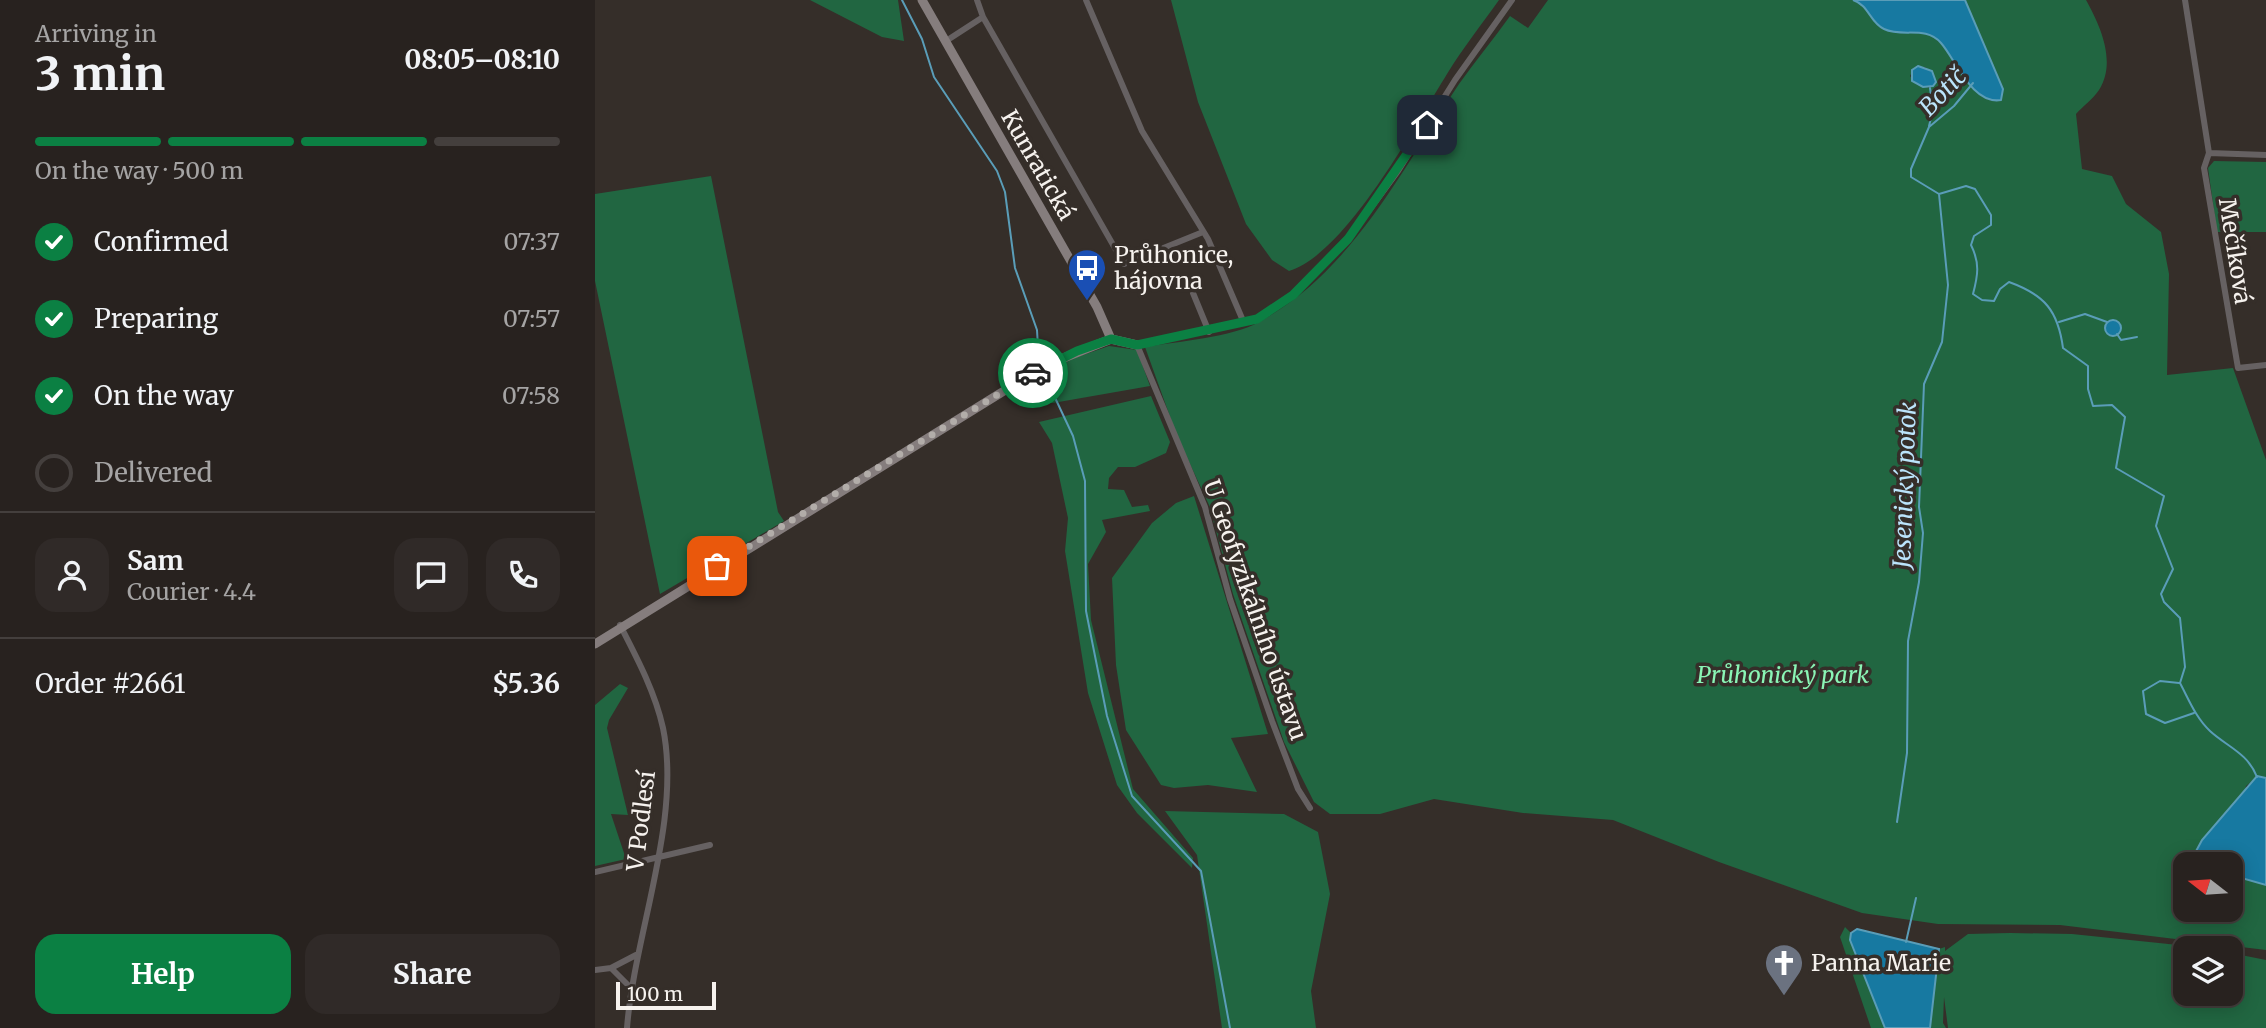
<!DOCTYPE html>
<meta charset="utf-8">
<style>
:root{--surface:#28221f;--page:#302a28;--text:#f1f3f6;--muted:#a5a4a4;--line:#443f3d;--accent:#0b8043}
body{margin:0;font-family:Merriweather,serif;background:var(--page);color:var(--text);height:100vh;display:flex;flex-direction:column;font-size:26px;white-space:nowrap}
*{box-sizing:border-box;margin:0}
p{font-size:23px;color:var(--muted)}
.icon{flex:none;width:38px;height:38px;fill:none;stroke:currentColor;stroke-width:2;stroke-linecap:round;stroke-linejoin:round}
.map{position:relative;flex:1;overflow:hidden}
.sheet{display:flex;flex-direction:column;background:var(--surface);width:595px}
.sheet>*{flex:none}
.needle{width:46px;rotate:287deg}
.buttons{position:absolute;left:1578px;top:852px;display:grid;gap:14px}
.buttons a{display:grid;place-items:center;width:70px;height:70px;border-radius:14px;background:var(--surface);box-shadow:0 4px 18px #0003,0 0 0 2px var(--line);font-size:35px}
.scale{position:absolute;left:21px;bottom:18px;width:100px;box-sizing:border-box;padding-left:7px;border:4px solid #f6f2ee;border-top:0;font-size:19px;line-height:24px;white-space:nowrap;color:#f6f2ee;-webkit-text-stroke:5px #352e29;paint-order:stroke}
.pin{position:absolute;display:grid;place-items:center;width:60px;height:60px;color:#fff;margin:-30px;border-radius:14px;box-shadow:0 4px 10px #0006}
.courier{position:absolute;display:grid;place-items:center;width:70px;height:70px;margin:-35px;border:5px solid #0b8043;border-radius:50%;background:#fff;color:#222;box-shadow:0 2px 9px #0007}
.headline em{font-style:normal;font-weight:700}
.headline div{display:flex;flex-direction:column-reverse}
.headline{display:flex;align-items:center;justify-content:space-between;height:119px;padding:0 35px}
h1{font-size:46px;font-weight:700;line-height:52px}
.bar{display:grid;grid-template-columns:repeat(4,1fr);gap:10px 7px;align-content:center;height:84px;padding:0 35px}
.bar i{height:9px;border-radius:5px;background:var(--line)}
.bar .active{background:var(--accent)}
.bar p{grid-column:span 4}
.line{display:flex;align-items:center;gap:18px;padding:0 35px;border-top:2px solid var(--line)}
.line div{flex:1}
.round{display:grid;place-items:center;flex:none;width:74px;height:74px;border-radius:21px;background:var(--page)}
ol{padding:0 35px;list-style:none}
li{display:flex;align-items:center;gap:21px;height:77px}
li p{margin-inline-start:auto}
li .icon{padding:7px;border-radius:50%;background:var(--accent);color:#fff;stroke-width:4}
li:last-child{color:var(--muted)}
li i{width:38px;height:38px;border:4px solid var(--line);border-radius:50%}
.cta{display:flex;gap:14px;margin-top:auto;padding:14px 35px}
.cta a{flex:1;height:80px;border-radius:21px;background:var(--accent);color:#fff;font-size:28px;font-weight:700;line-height:80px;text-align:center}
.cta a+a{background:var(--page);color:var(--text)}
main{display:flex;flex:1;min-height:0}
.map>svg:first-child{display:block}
.green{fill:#216641;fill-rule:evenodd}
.water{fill:#1779a1;stroke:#5a9db8;stroke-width:2}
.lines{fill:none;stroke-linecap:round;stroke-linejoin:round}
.stream{stroke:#5a9db8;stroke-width:2}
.street{stroke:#666162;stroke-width:6}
.secondary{stroke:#857d7d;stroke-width:9}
.done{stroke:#b2ada9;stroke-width:7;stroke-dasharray:0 12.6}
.route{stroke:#0b8043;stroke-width:9}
.labels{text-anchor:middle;stroke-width:7;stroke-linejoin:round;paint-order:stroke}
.street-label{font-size:23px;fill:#f6f2ee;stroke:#352e29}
.poi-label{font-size:23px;fill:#f6f2ee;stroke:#352e29;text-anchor:start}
.park-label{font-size:23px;font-style:italic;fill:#8af5b5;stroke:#352e29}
.water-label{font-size:24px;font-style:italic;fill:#bbe4fb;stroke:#352e29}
</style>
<main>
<section class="sheet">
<div class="headline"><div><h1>3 min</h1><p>Arriving in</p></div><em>08:05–08:10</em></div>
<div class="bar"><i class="active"></i><i class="active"></i><i class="active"></i><i></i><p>On the way · 500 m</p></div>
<ol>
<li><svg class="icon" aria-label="check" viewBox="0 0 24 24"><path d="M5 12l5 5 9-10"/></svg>Confirmed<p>07:37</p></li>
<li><svg class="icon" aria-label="check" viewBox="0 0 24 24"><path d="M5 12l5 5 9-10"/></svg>Preparing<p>07:57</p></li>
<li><svg class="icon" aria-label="check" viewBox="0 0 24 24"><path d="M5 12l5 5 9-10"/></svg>On the way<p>07:58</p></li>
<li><i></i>Delivered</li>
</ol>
<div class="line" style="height:126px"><a class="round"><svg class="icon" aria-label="person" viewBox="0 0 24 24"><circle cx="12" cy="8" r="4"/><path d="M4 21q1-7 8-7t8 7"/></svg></a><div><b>Sam</b><p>Courier · 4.4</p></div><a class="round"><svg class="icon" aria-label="chat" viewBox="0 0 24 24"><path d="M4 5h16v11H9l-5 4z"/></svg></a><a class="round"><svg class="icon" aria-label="phone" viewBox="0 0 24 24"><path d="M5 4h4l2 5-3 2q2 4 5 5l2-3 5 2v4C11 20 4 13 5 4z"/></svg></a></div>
<div class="line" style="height:91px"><div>Order #2661</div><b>$5.36</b></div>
<div class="cta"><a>Help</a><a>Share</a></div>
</section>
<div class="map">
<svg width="1671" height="1028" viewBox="0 0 1671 1028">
<rect width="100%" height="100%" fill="#352e29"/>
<!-- green -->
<path class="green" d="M215 0H303L309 41 287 37Z
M576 0H904C887 24 868 48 852 74 821 124 751 254 694 271L677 260 651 224 603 102Z
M953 0H1258L1265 3 1291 30C1304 33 1323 28 1334 34 1359 47 1372 101 1402 101L1408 89 1370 0H1491C1505 25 1522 62 1504 90 1498 99 1488 106 1481 114L1487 169 1517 176 1531 204 1566 232 1574 274 1572 375 1638 368 1671 460V778L1662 777 1651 786 1650 792 1607 840 1600 861 1605 864H1591V910H1636V875L1671 885V950L1465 925 1343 924 1267 913 1124 862 1018 820 928 813 839 799 785 814H735L719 802 689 742 638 594 614 505 582 436 550 347C581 342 638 337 664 322 757 272 808 168 864 84 880 61 899 39 915 16L933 28ZM1330 67 1340 78 1335 88 1321 84 1315 76 1319 68Z
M1619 161 1671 162V232H1622L1613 168Z
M116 176 183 512 189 521 65 594 0 281V194Z
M514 346 542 350 555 386 458 403 431 402 421 390 462 364Z
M556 396 575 442 571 453 540 467H523L514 478 513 489 529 490 537 507 553 505 555 511 507 520 511 532 493 564 496 620 538 789 598 858 597 868 542 813 522 785 493 693 470 551 473 518 457 443 444 422Z
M599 496 673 734 636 738 662 792 613 785 579 788 566 785 531 730 521 665 517 578 557 523 581 503Z
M25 684 33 688 14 720 12 728 33 815 16 814 31 859 0 866V705Z
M570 811 689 814 723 832 735 894 716 991 721 1028H627L602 855Z
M1250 927 1256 933 1255 940 1290 1028H1276L1245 937Z
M1415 933 1477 934 1612 948H1591V994H1636V953L1671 960V1028H1353L1349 997 1348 1023 1351 1028H1335L1344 949 1350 947V951L1373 934Z"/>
<!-- water -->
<path class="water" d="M1258 0H1370L1408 89 1406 100C1377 105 1361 60 1346 43 1330 25 1308 38 1289 29 1275 23 1274 5 1258 0Z
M1323 66 1337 71 1341 82 1338 86 1328 87 1317 81V70Z
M1510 328a8 8 0 1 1 16 0a8 8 0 1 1-16 0Z
M1662 776 1671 778V885L1636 875V864H1605L1599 855 1607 840Z
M1262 929 1344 949 1335 1028H1290L1255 940 1256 933Z"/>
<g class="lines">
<!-- stream -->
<path class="stream" d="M307 0 327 39 339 77 402 171 410 192 420 268 442 330 444 365
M1378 83 1359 106 1334 127 1316 169V177L1344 194 1371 186 1380 189 1396 215V225L1379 236 1376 245C1385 263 1383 275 1378 294L1387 300 1399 301 1405 289 1414 282C1450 295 1463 311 1468 348L1493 366V389L1498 406 1517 405 1530 417 1521 468 1569 496 1561 526 1578 569 1566 594 1569 602 1585 618 1590 667 1585 683C1594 700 1601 718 1615 731 1631 746 1653 753 1662 777
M1334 126 1338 110 1335 88
M1464 322 1490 314 1512 322
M1522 334 1526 340 1542 337
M447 370 478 436 490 481 491 611 512 716 537 796 606 871 635 1028
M1584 683 1565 681 1548 691 1551 714 1570 723 1599 713
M1302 822 1312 753 1313 641 1324 582 1328 533 1324 507 1329 384 1347 342 1353 285 1344 194
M1311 942 1321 898"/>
<!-- street -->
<path class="street" d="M382 0 388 17 529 264 608 232
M491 0 547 131 613 239 649 323
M1590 0 1614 153 1609 168 1643 368 1671 365
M351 41 388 17
M1614 153 1671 155
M598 293 614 332
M25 625C42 658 60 692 68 728 87 820 39 935 32 1028
M715 808 703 789 677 721 635 599 610 507 542 345 662 319 698 295 753 239 803 171 860 80 917 0
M0 872 115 845
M16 968 35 987
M0 970 16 968 41 955"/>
<!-- secondary -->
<path class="secondary" d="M327 0 502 307 516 339
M516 339 542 345
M0 644 451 365 516 339"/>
</g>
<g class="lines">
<!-- done -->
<path class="done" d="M122 566 438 373"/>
<!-- route -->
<path class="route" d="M438 373 482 351 516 339 542 345 662 319 698 295 753 239 832 125"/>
</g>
<!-- icons -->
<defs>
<symbol id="bus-pin" viewBox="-11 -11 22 30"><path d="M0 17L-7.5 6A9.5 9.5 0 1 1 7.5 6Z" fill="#1a4fb4" stroke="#352e29"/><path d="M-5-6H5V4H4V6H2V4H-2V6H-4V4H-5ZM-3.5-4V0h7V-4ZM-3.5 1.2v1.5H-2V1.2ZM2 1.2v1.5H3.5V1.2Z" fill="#fff"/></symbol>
<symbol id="church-pin" viewBox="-11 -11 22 30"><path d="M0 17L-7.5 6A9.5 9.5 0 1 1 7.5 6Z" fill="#6b7280" stroke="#352e29"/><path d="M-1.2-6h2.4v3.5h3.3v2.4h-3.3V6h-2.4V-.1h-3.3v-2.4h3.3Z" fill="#fff"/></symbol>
</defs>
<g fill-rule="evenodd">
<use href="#bus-pin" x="470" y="246" width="44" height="60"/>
<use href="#church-pin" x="1167" y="941" width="44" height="60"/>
</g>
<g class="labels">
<!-- street labels -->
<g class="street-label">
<text transform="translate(443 165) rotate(60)" y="8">Kunratická</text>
<text transform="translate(1640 251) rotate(81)" y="8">Mečíková</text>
<text transform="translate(660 610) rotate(71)" y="8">U Geofyzikálního ústavu</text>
<text transform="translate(46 821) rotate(-83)" y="8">V Podlesí</text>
</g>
<!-- poi labels -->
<g class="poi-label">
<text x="519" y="263">Průhonice,<tspan x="519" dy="26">hájovna</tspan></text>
<text x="1216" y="971">Panna Marie</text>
</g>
<!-- park labels -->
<g class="park-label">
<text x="1188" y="683">Průhonický park</text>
</g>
<!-- water labels -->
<g class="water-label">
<text transform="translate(1348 92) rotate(-46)" y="8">Botič</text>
<text transform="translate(1310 485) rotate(-88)" y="8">Jesenický potok</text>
</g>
</g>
</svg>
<div class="buttons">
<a><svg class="needle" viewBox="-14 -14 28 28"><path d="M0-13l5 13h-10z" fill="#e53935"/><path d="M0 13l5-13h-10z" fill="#a5a4a4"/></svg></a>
<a><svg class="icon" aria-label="layers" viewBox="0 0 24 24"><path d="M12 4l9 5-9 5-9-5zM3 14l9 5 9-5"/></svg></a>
</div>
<div class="scale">100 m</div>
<div class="pin" style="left:122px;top:566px;background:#ea580c"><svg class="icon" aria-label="bag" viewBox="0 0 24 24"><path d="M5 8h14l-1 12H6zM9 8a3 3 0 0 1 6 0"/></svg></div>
<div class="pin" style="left:832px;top:125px;background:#1f2937"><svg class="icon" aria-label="home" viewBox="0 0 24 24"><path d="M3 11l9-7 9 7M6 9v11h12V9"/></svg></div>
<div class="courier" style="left:438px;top:373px"><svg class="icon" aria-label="car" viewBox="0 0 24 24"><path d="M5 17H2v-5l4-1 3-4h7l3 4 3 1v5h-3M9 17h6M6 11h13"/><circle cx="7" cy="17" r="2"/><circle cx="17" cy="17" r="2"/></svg></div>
</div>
</main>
